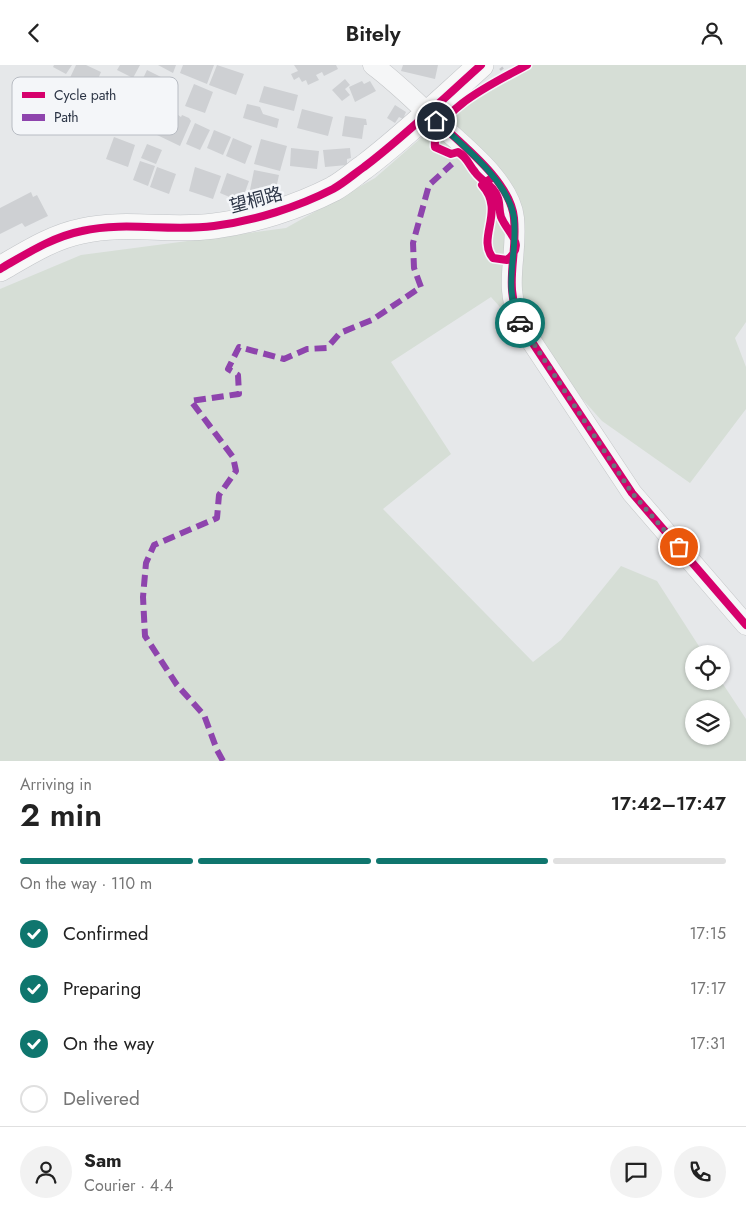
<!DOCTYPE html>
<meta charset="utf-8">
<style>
:root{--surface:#fff;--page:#f2f2f2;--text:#222;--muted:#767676;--line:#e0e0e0;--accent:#0f766e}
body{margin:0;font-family:Jost,"Noto Sans SC",sans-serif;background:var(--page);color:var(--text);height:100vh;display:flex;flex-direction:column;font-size:19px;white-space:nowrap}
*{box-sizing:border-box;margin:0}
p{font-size:16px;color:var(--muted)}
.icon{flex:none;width:28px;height:28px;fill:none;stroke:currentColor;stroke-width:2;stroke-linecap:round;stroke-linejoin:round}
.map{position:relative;height:696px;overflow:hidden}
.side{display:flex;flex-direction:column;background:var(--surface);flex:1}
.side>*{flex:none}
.controls{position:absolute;left:685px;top:580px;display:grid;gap:10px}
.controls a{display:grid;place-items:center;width:45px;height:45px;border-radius:50%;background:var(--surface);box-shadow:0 1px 4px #0004;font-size:25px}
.pin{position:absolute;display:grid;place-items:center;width:42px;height:42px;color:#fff;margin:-21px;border:2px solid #fff;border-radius:50%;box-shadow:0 1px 5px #0007}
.courier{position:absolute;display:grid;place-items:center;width:50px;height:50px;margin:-25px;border:4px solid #0f766e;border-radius:50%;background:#fff;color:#222;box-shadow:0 1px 6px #0007}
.head em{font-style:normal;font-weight:600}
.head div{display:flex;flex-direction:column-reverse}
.head{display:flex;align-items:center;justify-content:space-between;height:85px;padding:0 20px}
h1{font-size:32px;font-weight:600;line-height:38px}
.bar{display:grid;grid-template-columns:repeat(4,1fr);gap:8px 5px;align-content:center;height:60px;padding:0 20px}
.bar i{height:6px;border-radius:4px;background:var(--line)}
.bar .on{background:var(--accent)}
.bar p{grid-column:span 4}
.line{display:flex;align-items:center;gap:12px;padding:0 20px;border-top:1px solid var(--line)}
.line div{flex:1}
.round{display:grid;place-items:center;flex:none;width:52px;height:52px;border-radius:26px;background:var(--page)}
ol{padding:0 20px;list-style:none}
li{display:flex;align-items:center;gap:15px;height:55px}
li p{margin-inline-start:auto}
li .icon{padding:5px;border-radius:50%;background:var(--accent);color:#fff;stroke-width:4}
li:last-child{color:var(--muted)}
li i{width:28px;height:28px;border:2px solid var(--line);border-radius:50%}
header{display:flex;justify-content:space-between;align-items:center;height:65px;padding:0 20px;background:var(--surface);font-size:22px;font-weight:600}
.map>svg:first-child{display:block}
.green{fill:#d6ded6;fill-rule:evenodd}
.building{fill:#ced0d3}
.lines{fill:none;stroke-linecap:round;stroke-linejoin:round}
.minor-casing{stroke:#c4c6c8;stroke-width:21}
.major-casing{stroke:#c2c5c8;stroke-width:26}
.path{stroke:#c5c6ca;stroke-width:2.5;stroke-dasharray:4 4;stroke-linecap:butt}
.minor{stroke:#f5f6f7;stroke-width:20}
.major{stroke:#f8f8f8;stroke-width:25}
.quiet{stroke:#8e44ad;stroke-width:6;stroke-dasharray:12 6;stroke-linecap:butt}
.cycleway-casing{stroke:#f4f6f9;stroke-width:11}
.cycleway{stroke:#d6006c;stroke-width:8}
.done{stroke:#6c737f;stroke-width:5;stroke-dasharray:0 9}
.route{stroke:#0f766e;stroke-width:6}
.labels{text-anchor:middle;stroke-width:5;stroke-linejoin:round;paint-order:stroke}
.street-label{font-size:18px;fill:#2b3445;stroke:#f4f6f9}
.key{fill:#f4f6f9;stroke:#b8bcc3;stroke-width:1}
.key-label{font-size:14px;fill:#2b3445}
</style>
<header><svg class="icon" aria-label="back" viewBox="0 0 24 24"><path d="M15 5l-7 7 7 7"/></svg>Bitely<svg class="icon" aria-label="person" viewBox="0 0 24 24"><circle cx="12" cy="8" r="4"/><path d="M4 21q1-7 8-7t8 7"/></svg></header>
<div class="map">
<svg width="746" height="696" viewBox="0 0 746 696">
<rect width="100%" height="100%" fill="#e6e8ea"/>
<!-- green -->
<path class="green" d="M521 0H746V257L735 273 746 302V344L690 418 602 356 491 232 391 297 451 389 383 444 533 597 561 575 621 501 657 516 704 589H694V616H721L746 654V696H0V224L81 190 286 163 375 113 461 38ZM694 644H721V671H694Z"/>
<!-- building -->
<path class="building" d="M54 0H72L66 9 53 2Z
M76 0H86L101 7 92 28 68 17Z
M120 0H140L133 13 117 5Z
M158 0H176L173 8Z
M183 0H214L207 19 180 8Z
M217 0 244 9 236 30 209 20Z
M294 0H336L338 4 324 11 322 7 316 10 319 15 308 20 306 15 302 17 299 12 294 15 291 9 298 6Z
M403 0H438L435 14 401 6Z
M147 5 171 17 162 35 138 24Z
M115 12 136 23 123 48 102 37Z
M345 14 350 20 345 24 350 30 342 36 332 25Z
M362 16 364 19 370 16 376 26 355 37 349 22Z
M194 19 213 27 205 48 185 41Z
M264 21 298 30 294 46 259 37Z
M247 39 260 42 263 49 279 54 277 63 243 53Z
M395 40 406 47 403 54 399 52 395 58 387 53Z
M302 44 333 52 328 71 297 63Z
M166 45 170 47 171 45 181 52 182 50 189 53 191 56 180 81 155 69Z
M345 51 366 54 367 60H364L362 74 342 71Z
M195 58 210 65 200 85 186 79Z
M214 65 231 72 223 90 207 83Z
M114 72 135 80 128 102 106 94Z
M233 73 252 81 245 99 226 91Z
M261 74 287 81 280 106 254 99Z
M147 79 162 85 156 99 141 93Z
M291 83 319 86 317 104 290 101Z
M350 83 351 93 347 94V100L325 102 323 85Z
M140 96 155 101 148 121 133 115Z
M157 102 176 109 169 129 150 122Z
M195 102 221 111 213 134 189 126Z
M254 105 279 110 276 124 269 123 268 128 250 125Z
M227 108 249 116 240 141 230 138 232 133 220 128Z
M31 127 33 132 37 130 48 151 25 162 22 158 0 169V143Z"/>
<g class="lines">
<defs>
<path id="minor" d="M373 0C396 17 415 36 436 56 462 80 510 116 514 153 518 196 502 218 522 262L632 428 746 560"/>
<path id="major" d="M0 204C26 189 52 172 82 166 126 156 170 167 214 161 254 156 298 142 333 124 344 118 354 109 364 102 405 71 442 35 481 0"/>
</defs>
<!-- minor casing -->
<use href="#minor" class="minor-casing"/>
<!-- major casing -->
<use href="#major" class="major-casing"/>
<!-- path -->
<path class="path" d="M500 5 506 0"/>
<!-- minor -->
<use href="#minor" class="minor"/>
<!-- major -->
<use href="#major" class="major"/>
<!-- quiet -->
<path class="quiet" d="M223 696 217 685 204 650 177 620 145 571 143 532 146 498 154 480 217 453 219 430 236 406 233 392 191 336 239 329 238 310 228 304 239 282 284 294 307 284 327 283 340 268 372 255 421 222 414 203 413 178 429 120 452 99"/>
<defs>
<path id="cycleway" d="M429 48C455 75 510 113 514 153 518 196 502 218 522 262L632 428 746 560
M493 112 482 120C506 146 476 173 493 193L507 195C527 179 508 169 501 152 499 146 500 139 498 133 494 120 482 117 475 107 468 99 468 93 458 87L451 89 435 82C431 46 500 15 527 0
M0 204C26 189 52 172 82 166 126 156 170 167 214 161 254 156 298 142 333 124 344 118 354 109 364 102 405 71 442 35 481 0"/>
</defs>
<!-- cycleway casing -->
<use href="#cycleway" class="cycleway-casing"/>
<!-- cycleway -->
<use href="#cycleway" class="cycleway"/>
</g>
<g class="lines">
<!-- done -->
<path class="done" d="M520 258 632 428 679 482"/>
<!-- route -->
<path class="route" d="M436 56C462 80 509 116 514 153 518 191 502 219 520 258"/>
</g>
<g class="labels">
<!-- street labels -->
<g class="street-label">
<text transform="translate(256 135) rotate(-15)" y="6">望桐路</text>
</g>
</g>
<!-- legend -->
<rect x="12" y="12" width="166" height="58" rx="8" class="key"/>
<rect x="22" y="27" width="23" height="6" fill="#d6006c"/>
<rect x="22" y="49" width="23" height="7" fill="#8e44ad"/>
<g class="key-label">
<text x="54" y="35">Cycle path</text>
<text x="54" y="57">Path</text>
</g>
</svg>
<div class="controls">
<a><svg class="icon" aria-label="locate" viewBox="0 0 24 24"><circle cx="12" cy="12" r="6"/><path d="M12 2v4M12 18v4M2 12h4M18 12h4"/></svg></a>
<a><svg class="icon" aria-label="layers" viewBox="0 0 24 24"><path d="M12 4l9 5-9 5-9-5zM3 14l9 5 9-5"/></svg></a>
</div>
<div class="pin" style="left:679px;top:482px;background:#ea580c"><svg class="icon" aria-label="bag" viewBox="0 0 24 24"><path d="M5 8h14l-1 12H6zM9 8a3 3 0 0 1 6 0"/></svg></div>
<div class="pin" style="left:436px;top:56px;background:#1f2937"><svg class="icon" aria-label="home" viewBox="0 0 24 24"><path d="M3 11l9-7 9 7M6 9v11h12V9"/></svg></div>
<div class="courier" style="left:520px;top:258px"><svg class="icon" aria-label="car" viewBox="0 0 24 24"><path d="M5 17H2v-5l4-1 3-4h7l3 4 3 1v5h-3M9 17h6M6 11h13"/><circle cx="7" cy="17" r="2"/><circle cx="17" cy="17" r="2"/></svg></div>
</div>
<section class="side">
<div class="head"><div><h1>2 min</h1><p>Arriving in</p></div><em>17:42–17:47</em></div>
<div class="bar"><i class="on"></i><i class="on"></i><i class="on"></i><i></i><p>On the way · 110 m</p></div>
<ol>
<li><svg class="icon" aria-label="check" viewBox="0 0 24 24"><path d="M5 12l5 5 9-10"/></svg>Confirmed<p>17:15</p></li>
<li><svg class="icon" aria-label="check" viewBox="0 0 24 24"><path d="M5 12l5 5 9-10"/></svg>Preparing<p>17:17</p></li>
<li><svg class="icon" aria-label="check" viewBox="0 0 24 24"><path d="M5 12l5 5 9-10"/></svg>On the way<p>17:31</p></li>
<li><i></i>Delivered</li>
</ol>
<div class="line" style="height:90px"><a class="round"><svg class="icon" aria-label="person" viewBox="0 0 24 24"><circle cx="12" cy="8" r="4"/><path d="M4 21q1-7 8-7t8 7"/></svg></a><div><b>Sam</b><p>Courier · 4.4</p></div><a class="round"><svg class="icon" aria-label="chat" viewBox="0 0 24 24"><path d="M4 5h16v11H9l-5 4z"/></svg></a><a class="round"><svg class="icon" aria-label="phone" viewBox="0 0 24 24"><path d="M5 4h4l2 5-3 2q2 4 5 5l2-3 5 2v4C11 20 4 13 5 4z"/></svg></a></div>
</section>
